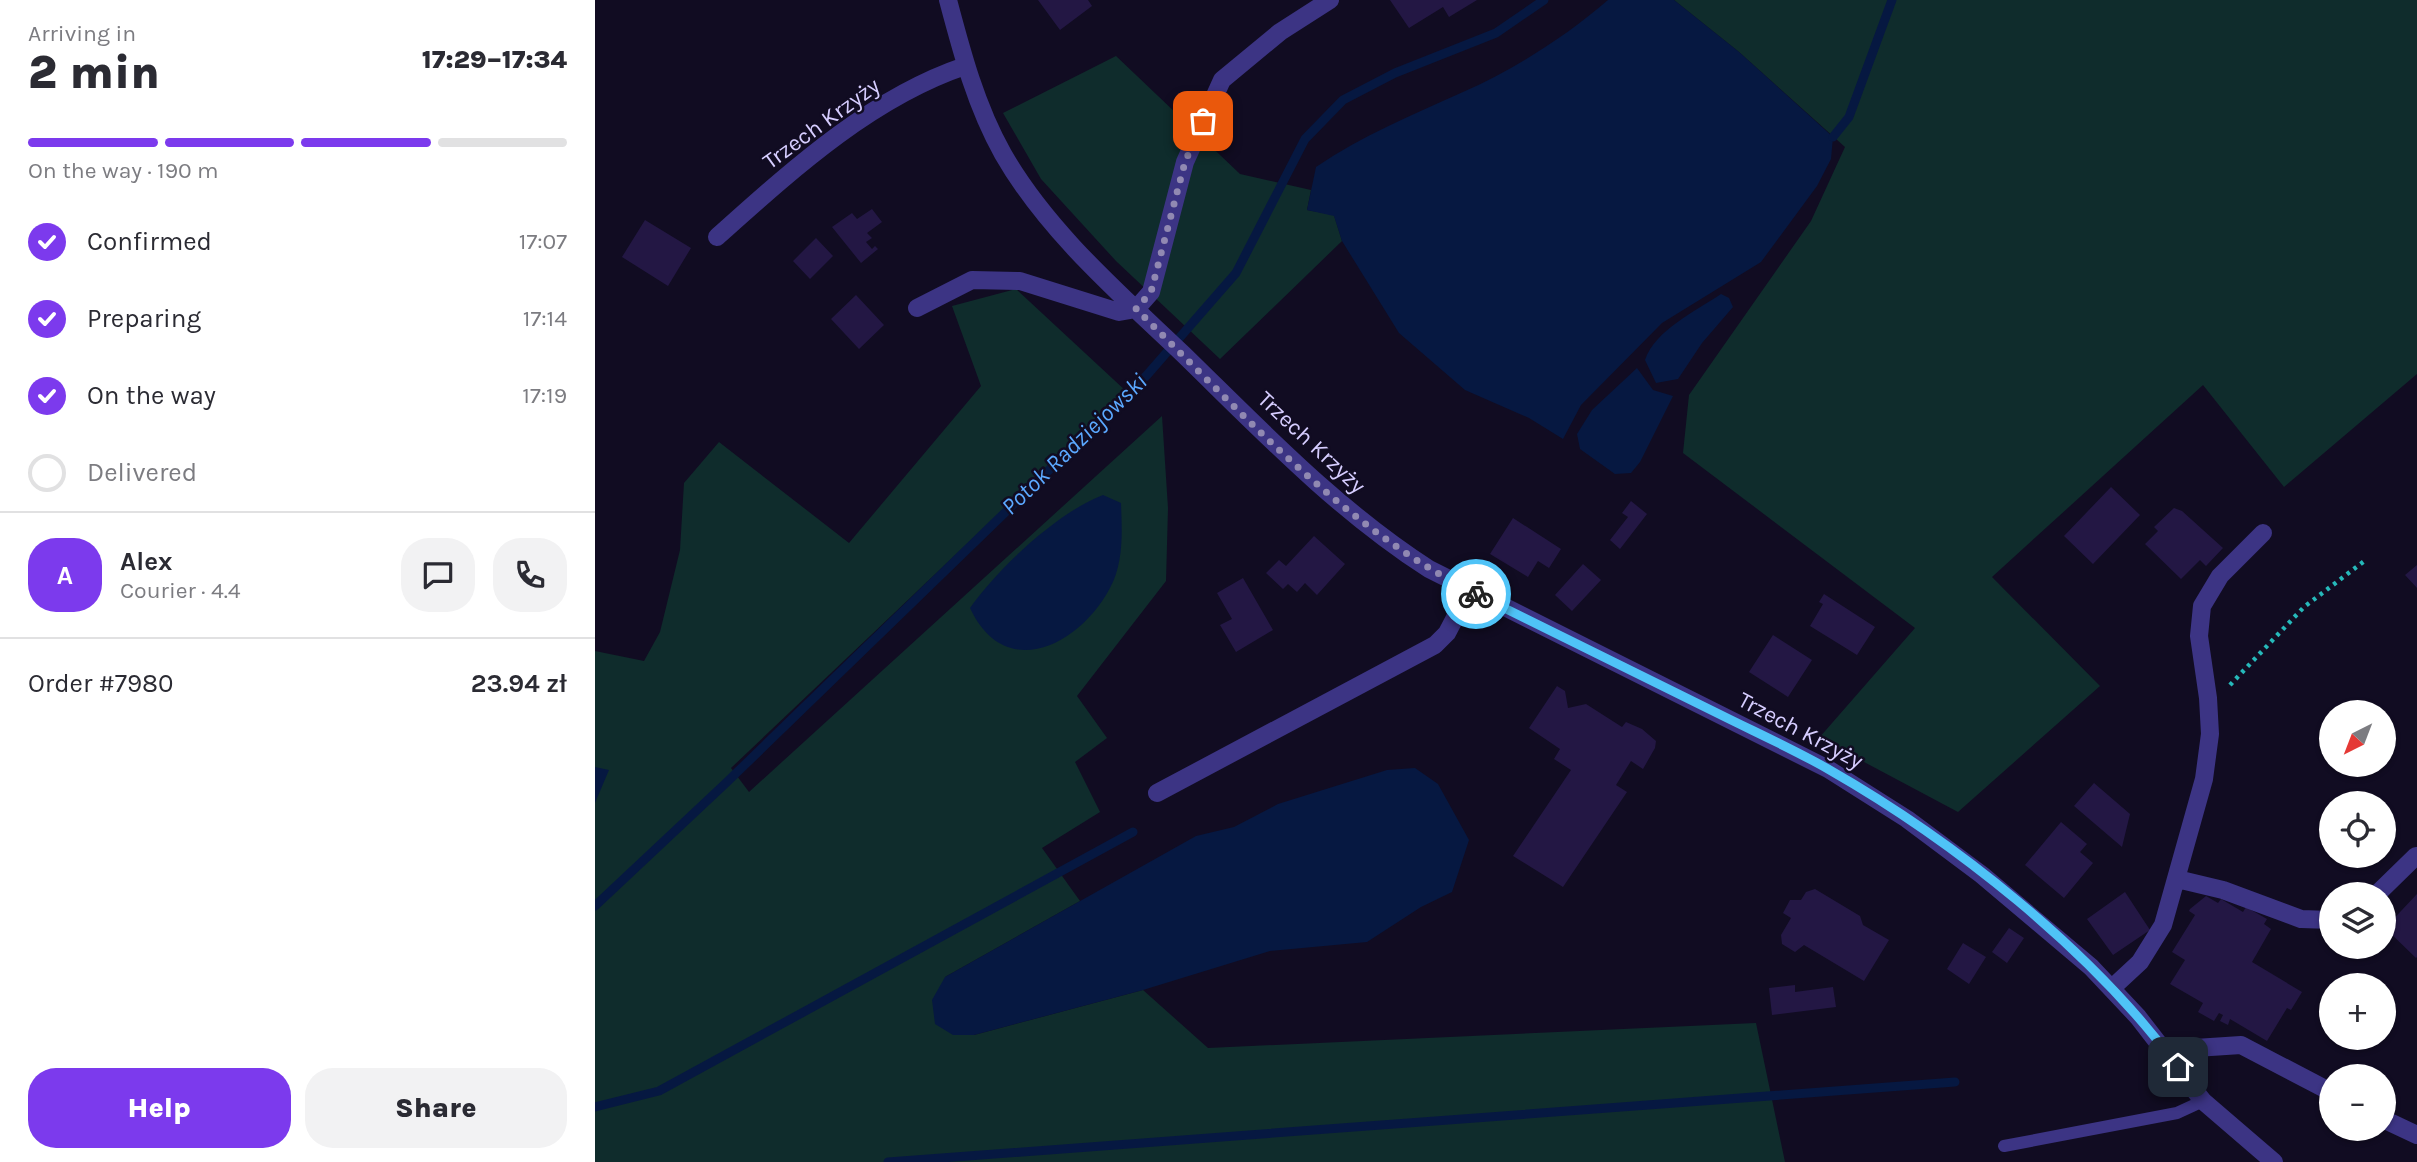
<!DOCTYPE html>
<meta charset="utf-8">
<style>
:root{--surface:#fff;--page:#f2f2f3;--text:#2b2b33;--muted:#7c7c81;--line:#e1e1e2;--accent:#7c3aed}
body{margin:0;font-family:Karla,sans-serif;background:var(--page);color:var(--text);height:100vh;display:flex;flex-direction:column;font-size:26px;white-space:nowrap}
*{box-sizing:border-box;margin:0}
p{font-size:23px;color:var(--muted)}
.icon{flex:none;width:38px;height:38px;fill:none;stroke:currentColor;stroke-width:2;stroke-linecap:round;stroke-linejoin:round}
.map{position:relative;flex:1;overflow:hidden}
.drawer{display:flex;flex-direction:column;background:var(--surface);width:595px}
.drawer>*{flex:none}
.needle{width:46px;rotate:222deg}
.controls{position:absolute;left:1724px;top:700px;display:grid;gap:14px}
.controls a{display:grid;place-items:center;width:77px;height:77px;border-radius:50%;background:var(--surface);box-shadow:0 2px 5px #0004;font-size:35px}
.pin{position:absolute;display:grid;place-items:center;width:60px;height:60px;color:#fff;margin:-30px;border-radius:14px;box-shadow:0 4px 10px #0006}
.courier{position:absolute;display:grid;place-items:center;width:70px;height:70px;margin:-35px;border:5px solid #4fc3f7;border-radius:50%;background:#fff;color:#222;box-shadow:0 2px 9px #0007}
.overview em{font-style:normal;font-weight:800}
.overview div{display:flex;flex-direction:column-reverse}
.overview{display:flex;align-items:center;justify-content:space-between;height:119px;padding:0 28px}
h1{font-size:46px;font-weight:800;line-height:52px}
.bar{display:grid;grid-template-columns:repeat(4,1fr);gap:10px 7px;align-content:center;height:84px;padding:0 28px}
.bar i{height:9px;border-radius:5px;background:var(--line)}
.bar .on{background:var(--accent)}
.bar p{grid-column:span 4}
.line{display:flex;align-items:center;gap:18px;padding:0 28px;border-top:2px solid var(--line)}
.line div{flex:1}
.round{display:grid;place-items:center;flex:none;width:74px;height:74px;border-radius:28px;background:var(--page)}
ol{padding:0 28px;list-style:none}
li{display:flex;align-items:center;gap:21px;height:77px}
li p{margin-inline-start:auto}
li .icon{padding:7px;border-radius:50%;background:var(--accent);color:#fff;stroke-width:4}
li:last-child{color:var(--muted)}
li i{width:38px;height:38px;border:4px solid var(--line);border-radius:50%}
.button{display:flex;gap:14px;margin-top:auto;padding:14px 28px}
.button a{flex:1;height:80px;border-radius:28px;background:var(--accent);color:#fff;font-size:28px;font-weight:800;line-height:80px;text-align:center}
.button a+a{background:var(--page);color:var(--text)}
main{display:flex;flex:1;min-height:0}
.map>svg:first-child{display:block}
.green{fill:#0f2c2c}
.water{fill:#061841}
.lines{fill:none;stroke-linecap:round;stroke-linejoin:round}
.stream{stroke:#061841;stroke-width:9}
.building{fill:#231744}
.path{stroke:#26b9ba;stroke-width:4.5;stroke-dasharray:3.5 5;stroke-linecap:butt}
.service{stroke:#3c3484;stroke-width:12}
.minor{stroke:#3c3484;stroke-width:18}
.done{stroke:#9189b2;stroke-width:7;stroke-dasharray:0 12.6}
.route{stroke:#4fc3f7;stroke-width:9}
.labels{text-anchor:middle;stroke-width:5;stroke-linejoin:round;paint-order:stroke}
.street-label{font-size:23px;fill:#d6cdff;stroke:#110c22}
.water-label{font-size:24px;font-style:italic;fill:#5ba8ff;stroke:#110c22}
</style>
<main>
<section class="drawer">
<div class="overview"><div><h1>2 min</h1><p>Arriving in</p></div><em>17:29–17:34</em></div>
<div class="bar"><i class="on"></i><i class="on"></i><i class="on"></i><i></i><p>On the way · 190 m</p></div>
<ol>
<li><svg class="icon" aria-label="check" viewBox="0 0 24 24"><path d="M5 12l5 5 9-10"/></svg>Confirmed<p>17:07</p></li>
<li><svg class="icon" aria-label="check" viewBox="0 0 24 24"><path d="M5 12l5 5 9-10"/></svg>Preparing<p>17:14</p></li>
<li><svg class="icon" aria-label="check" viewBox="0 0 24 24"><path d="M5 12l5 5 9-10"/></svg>On the way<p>17:19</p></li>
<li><i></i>Delivered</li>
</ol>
<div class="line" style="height:126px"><b class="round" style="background:var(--accent);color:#fff">A</b><div><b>Alex</b><p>Courier · 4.4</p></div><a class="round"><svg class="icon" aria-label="chat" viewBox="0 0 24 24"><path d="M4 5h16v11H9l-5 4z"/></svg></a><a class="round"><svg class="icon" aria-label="phone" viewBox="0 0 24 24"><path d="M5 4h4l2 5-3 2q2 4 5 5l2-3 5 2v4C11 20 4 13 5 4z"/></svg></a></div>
<div class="line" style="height:91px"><div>Order #7980</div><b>23.94 zł</b></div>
<div class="button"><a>Help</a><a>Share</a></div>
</section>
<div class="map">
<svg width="1822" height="1162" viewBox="0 0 1822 1162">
<rect width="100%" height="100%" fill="#110c22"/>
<!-- green -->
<path class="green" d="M1079 0H1822V374L1689 487 1608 385 1397 577 1505 686 1363 812 1224 738 1320 628 1088 453 1094 395 1216 221 1250 147 1144 52Z
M521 56 645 174 716 190 712 210 739 215 747 241 625 359 521 261 446 179 408 113Z
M421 289 532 392 136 768 154 792 567 416 573 508 571 581 482 696 512 738 480 762 505 812 447 848 485 901 350 977 379 1035 548 990 613 1048 1161 1023 1190 1162H0V651L49 661 65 632 85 550 89 483 124 442 254 543 386 386 357 306Z"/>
<!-- water -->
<path class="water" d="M1013 0H1079L1144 52 1238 137 1236 159 1222 186 1166 262 1067 323 986 405 968 439 934 418 870 390 804 333 747 241 739 216 712 210 721 167C768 135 817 115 868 92 920 69 970 37 1013 0Z
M1126 294 1134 298 1138 307 1107 343 1083 379 1061 383 1050 360C1060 330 1101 311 1126 294Z
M1042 368 1058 390 1078 396 1045 462 1036 473 1020 474 985 449 982 434 997 410Z
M508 495 526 503C527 532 529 562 515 588 484 646 410 683 375 608 403 568 463 512 508 495Z
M0 767 14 770 0 803Z
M820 768 843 784 874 840 857 892 826 907 772 942 675 951 548 990 379 1035H358L340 1024 337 1000 350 977 601 836 639 827 683 804 792 770Z"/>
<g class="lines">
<!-- stream -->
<path class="stream" d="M1238 137 1254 117 1297 0
M0 906 132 782 552 375 641 273 710 139 748 100 800 73 901 33 949 0
M0 1107 64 1091 538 832
M293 1162 1360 1082"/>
</g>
<!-- building -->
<path class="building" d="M443 0H493L497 6 465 30Z
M795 0H882L854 17 848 7 814 28Z
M277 209 287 222 272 233 277 238 271 242 277 249 280 246 283 249 266 263 237 227 257 213 262 219Z
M50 220 96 248 73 286 27 257Z
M221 238 238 256 215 279 198 261Z
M261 295 289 325 264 349 236 319Z
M1516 487 1545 515 1498 564 1469 536Z
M1036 501 1052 514 1025 549 1015 540 1033 517 1027 513Z
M1579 508 1587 511 1628 548 1611 566 1605 560 1586 579 1550 544 1563 531 1559 527Z
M918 518 966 549 954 568 943 561 933 577 895 554Z
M719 536 750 564 722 595 710 583 702 592 693 584 688 589 671 573 684 560 691 566Z
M988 564 1006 580 977 611 960 595Z
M1822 565V588L1810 575Z
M648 578 678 630 641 652 625 625 637 619 622 593Z
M1229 594 1280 627 1262 655 1215 626 1228 604 1224 602Z
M1178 635 1217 660 1193 697 1154 672Z
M962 686 970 691 973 708 991 704 1027 727 1031 722 1047 729 1061 741 1060 748 1048 769 1036 761 1021 785 1032 792 968 887 918 856 976 770 959 759 965 749 934 728Z
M1499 783 1535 814 1527 847 1479 806Z
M1466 822 1492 844 1485 852 1498 863 1469 898 1430 865Z
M1220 889 1265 916 1268 925 1294 940 1269 981 1209 945 1200 952 1187 944 1186 935 1196 918 1188 913 1195 900H1206L1211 892Z
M1530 892 1555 930 1518 955 1492 919Z
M1822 894V957L1821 958 1790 928Z
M1611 896 1623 903 1626 899 1648 912 1651 907 1672 919 1669 924 1676 929 1657 962 1707 992 1696 1010 1692 1008 1672 1041 1635 1019 1633 1025 1625 1021 1628 1015 1624 1013 1619 1021 1603 1012 1608 1003 1575 984 1590 960 1577 952 1600 915 1594 911 1595 909Z
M1414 928 1429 938 1412 963 1397 952Z
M1368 943 1391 957 1374 984 1352 969Z
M1200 985V992L1238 987 1241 1007 1177 1015 1174 988Z"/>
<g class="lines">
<!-- path -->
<path class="path" d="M1635 685 1709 607 1772 559"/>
<!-- service -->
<path class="service" d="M1409 1146 1582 1113 1608 1101"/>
<!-- minor -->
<path class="minor" d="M353 0C367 53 381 106 408 154 452 231 524 293 588 354 666 430 742 510 834 569L1233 769 1312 819 1387 875 1496 967 1543 1017 1608 1101 1679 1162
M122 237C196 171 275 98 370 66
M322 308 377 280 425 281 524 312 541 309 556 292 590 162 627 80 685 32 735 0
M562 793 840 645 852 633 874 591
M1582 879 1628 890 1706 919 1736 920
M1782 894 1821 856
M1517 988 1545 962 1568 925 1609 779 1615 734 1613 698 1604 636 1607 606 1625 576 1668 533
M1570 1050 1646 1045 1736 1092
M1788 1119 1822 1135"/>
</g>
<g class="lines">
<!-- done -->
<path class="done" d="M608 121 590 162 556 292 541 309C646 411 748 528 881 594"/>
<!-- route -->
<path class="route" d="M881 594C962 634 1043 674 1124 714 1160 732 1198 749 1233 769 1359 841 1497 950 1583 1067"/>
</g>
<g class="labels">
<!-- street labels -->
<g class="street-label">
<text transform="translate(226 123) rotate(-36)" y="8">Trzech Krzyży</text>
<text transform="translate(717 442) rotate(43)" y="8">Trzech Krzyży</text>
<text transform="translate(1206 730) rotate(28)" y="8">Trzech Krzyży</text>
</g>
<!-- water labels -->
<g class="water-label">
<text transform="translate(479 444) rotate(-44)" y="8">Potok Radziejowski</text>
</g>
</g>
</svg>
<div class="controls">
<a><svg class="needle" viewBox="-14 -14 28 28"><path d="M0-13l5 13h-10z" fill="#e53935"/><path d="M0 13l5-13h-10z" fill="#7c7c81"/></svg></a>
<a><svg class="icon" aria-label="locate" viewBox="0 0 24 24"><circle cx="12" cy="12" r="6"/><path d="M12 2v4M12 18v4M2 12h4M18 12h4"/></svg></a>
<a><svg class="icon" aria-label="layers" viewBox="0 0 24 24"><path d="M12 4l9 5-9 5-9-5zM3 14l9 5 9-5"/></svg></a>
<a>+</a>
<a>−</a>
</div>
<div class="pin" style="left:608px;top:121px;background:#ea580c"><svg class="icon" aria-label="bag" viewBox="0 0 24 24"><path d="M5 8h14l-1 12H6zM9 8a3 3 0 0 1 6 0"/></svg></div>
<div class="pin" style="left:1583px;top:1067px;background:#1f2937"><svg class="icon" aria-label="home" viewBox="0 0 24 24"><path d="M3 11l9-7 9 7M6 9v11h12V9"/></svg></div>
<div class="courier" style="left:881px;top:594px"><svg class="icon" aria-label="bike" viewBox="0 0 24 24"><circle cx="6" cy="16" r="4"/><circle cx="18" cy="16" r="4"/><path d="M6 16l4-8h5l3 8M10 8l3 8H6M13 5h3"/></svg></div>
</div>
</main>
